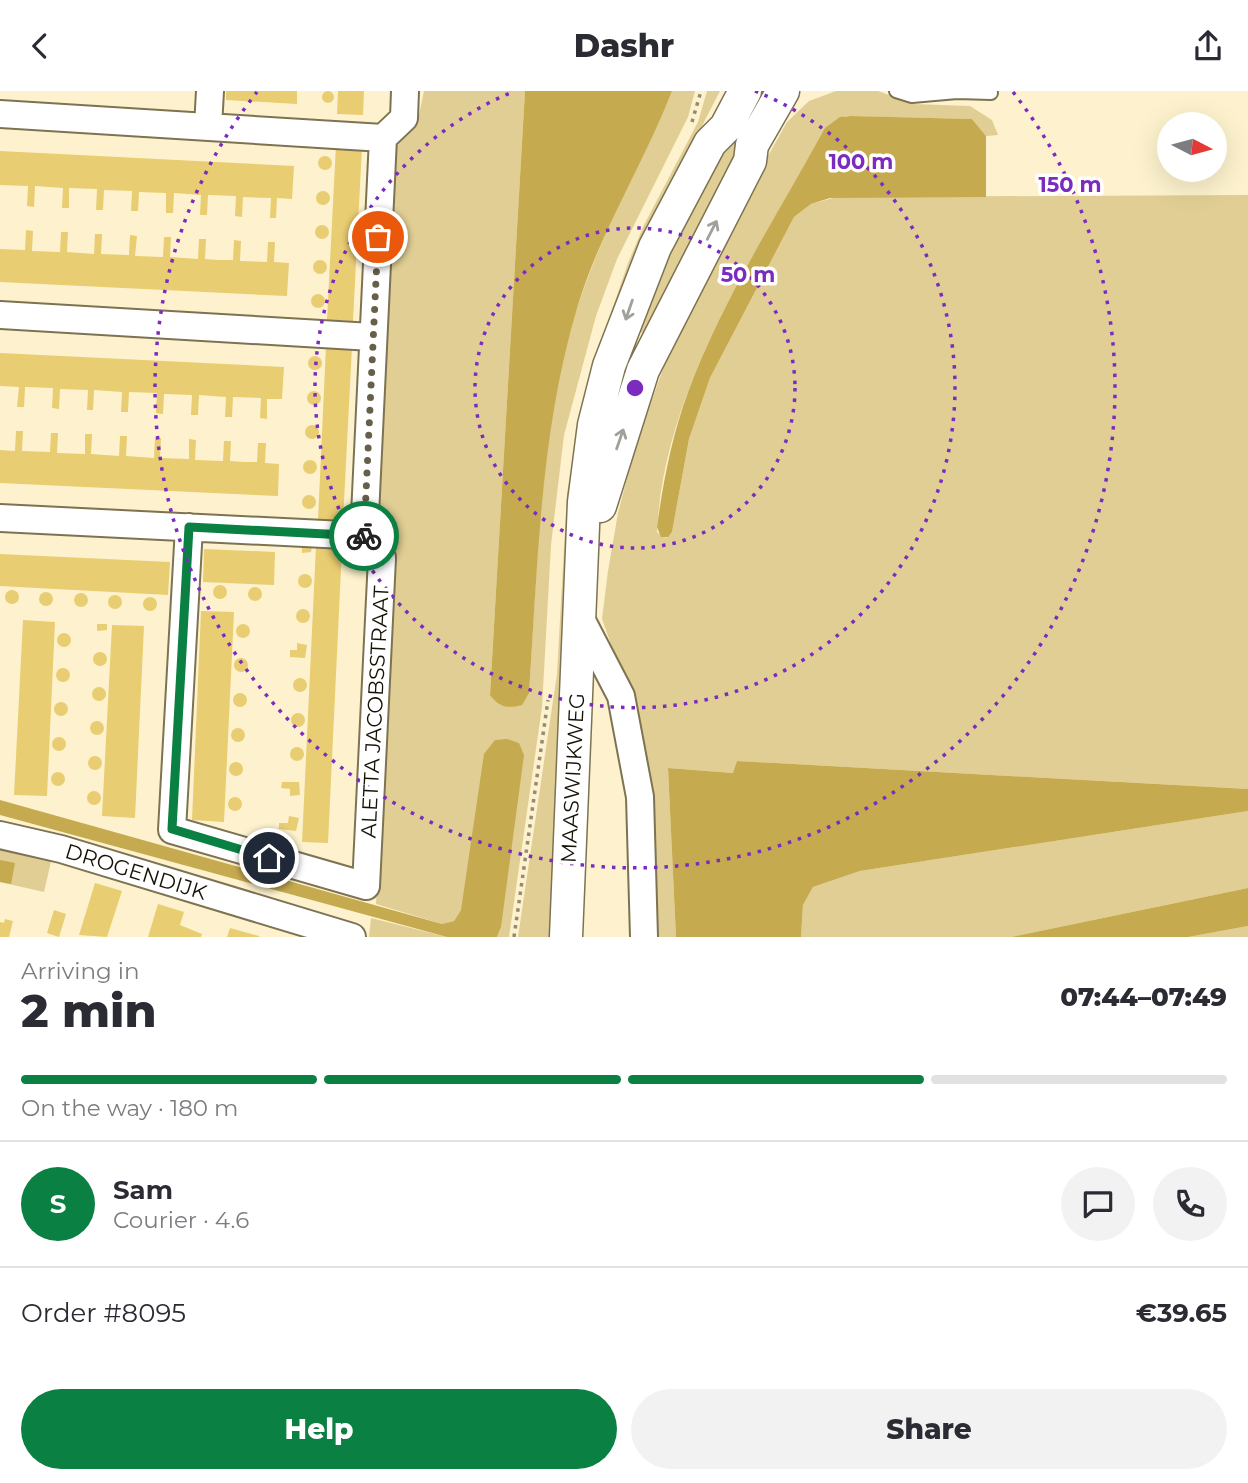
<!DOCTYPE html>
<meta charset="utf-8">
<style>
:root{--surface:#fff;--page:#f2f2f3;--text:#2b2b33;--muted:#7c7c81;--line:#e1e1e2;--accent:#0b8043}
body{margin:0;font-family:Montserrat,sans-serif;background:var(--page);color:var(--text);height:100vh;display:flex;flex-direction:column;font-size:26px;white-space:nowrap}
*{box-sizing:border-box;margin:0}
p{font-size:23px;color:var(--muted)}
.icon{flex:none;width:38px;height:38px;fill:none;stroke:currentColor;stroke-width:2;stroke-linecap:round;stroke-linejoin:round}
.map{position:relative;height:846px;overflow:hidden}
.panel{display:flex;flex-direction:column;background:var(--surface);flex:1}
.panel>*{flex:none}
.needle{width:46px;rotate:96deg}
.controls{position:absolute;left:1157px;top:21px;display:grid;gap:14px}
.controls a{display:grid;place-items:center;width:70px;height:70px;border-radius:50%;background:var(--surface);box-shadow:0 7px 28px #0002;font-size:35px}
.pin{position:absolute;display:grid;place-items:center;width:60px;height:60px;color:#fff;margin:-30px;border:4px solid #fff;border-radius:50%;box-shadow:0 2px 7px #0007}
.courier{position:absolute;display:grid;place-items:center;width:70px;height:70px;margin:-35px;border:5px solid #0b8043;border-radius:50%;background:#fff;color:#222;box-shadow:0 2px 9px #0007}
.head em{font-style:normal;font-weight:800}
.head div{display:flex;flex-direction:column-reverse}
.head{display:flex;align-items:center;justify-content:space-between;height:119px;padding:0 21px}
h1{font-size:46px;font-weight:800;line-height:52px}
.bar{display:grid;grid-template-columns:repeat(4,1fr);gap:10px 7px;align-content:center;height:84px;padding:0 21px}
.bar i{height:9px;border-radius:5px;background:var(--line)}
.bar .on{background:var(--accent)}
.bar p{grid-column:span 4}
.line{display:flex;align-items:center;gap:18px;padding:0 21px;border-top:2px solid var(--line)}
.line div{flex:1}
.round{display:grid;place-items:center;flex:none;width:74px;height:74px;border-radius:37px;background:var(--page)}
.button{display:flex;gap:14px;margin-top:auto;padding:14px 21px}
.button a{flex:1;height:80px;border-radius:42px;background:var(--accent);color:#fff;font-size:28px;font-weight:800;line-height:80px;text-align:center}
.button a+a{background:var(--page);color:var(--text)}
header{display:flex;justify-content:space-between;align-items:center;height:91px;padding:0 21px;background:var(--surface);font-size:32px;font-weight:800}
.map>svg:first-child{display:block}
.green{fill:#e0ce94}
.water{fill:#c6aa4f}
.building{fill:#e9cd72}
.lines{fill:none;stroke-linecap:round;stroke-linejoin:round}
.service-casing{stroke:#7d7352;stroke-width:16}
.minor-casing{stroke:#7d7352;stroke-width:30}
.tertiary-casing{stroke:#7d7352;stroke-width:35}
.path{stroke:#938b72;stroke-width:3.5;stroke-dasharray:3.5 5;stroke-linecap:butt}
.service{stroke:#fff;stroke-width:12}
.minor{stroke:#fff;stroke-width:26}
.tertiary{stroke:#fff;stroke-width:32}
.oneway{stroke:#a1a09b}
.done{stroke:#66604b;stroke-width:7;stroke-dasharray:0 12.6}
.route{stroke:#0b8043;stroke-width:9}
.ring{fill:none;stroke:#7b2cbf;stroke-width:3.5;stroke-dasharray:3.5 7}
.labels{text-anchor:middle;stroke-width:7;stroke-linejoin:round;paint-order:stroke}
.street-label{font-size:21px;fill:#151105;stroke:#fff}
.centre{fill:#7b2cbf;stroke:#fff;stroke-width:3.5}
.ring-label{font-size:21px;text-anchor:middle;font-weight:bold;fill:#7b2cbf;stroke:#fff;stroke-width:7;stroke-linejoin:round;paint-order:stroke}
</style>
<header><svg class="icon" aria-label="back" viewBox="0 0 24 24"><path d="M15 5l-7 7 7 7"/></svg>Dashr<svg class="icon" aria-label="share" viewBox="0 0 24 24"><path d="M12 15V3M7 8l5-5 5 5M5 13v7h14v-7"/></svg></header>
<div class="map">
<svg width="1248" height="846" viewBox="0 0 1248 846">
<rect width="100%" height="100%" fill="#fdf2cd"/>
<!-- green -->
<path class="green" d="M424 0H525L490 604 529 601C537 487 538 371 565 259 587 169 634 84 672 0H695L688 26 617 168 596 225 564 344 551 454 542 616 509 846H497L501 836 461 819 454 830 442 833 376 813 392 467 376 431 384 312 394 54 418 29Z
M707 0H720L704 31 616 234 554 846H518L557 583 567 402 588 289 628 172 644 134 698 31Z
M754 0H774L645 243 638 240 668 163Z
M836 0H878L913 13 970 15 992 29 998 44 986 45 972 28 845 25 826 37C757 161 664 295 657 441L666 447 672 441 689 348 710 287 794 126 811 113 837 106 1248 104V698L737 670 734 682 668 677 676 846H651L652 706 643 643 602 528 608 480 618 422 636 353 689 206 787 31 809 10Z
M1248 720V797L1011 846H801L803 814 813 796 860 780Z
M0 753 52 766 44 801 0 791Z
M371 827 447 846H369Z
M1248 835V846H1188Z"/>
<!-- water -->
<path class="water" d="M525 0H672C644 72 601 139 578 214 540 339 538 471 529 602L522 614C507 618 499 616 490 604Z
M851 25 972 28 986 45V106L830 107 811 113 794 126 710 287 689 348 672 441 668 446H661L657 436C663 391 672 345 688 301 722 209 778 123 825 37L840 26Z
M507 648 519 652 524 664 501 836 497 846H447L0 724V709L442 833 454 830 461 819 484 663 495 649Z
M737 670 1248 698V720L860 780 813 796 803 814 801 846H676L668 677 733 682Z
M0 769 15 772 11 793 0 791Z
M1248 797V835L1188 846H1011Z"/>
<!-- building -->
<path class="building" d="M226 0H297V13L226 9Z
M338 0H364L363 24 337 23Z
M322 6a6 6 0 1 1 12 0a6 6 0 1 1-12 0Z
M336 54 362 56 353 230 327 229Z
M0 60 294 75 292 108 277 107 276 127H270L271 107 243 106 242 126 235 125 236 105 208 104 207 124H200L201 104 174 102 173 122H166V102L139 101 138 120H131L132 100 104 99 103 119H96L97 98 69 97V117H62L63 97 35 95 34 116 27 115 28 95 0 94Z
M318 72a7 7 0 1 1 14 0a7 7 0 1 1-14 0Z
M316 107a7 7 0 1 1 14 0a7 7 0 1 1-14 0Z
M315 141a7 7 0 1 1 14 0a7 7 0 1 1-14 0Z
M26 139 33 140 32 160 60 161 61 141H68L67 161 94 163 95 143H102L101 163 129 164 130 144 137 145 135 165 163 166 164 146H171L170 166 198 168 199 148H206L205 168 219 169H233L234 149 241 150 240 170 267 171 268 151H275L274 171 289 172 287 205 0 191V158L25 159Z
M313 176a7 7 0 1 1 14 0a7 7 0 1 1-14 0Z
M311 210a7 7 0 1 1 14 0a7 7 0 1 1-14 0Z
M326 255 352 256 343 430 318 429Z
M0 262 284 276 282 308H267V328L260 327 261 307 233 306 232 326H225L226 306 199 304 198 324H191L192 304 164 303 163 323 156 322 157 302 129 301 128 321H121L122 301 94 299 93 319H87L88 299 60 298 59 318 52 317 53 297 25 296 24 316H17L19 296 0 295Z
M308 272a7 7 0 1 1 14 0a7 7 0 1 1-14 0Z
M307 307a7 7 0 1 1 14 0a7 7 0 1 1-14 0Z
M305 341a7 7 0 1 1 14 0a7 7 0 1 1-14 0Z
M16 340H23L22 360 50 361 51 342H58L57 362 85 363V343H92L91 363 119 365 120 345H127L126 365 154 367 155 347H161L160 367 189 368V348L196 349 195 369 223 370 224 350H231L230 370 244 371H257L258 352H266L265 372 279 373 278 405 0 392V359L15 360Z
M303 376a7 7 0 1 1 14 0a7 7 0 1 1-14 0Z
M302 411a7 7 0 1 1 14 0a7 7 0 1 1-14 0Z
M302 455H312L311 461 302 462Z
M316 455 342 457 328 752 302 751Z
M204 458 275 461 274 494 203 491Z
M0 463 170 471 168 504 0 495Z
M298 490a7 7 0 1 1 14 0a7 7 0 1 1-14 0Z
M213 501a7 7 0 1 1 14 0a7 7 0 1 1-14 0Z
M248 503a7 7 0 1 1 14 0a7 7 0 1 1-14 0Z
M5 506a7 7 0 1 1 14 0a7 7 0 1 1-14 0Z
M39 508a7 7 0 1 1 14 0a7 7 0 1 1-14 0Z
M74 509a7 7 0 1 1 14 0a7 7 0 1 1-14 0Z
M108 511a7 7 0 1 1 14 0a7 7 0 1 1-14 0Z
M143 513a7 7 0 1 1 14 0a7 7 0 1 1-14 0Z
M296 525a7 7 0 1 1 14 0a7 7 0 1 1-14 0Z
M201 520 234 521 224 731 192 729Z
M23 529 55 531 47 705 14 704Z
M97 533H107V539L97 540Z
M236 540a7 7 0 1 1 14 0a7 7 0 1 1-14 0Z
M112 534 144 535 135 727 102 725Z
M57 549a7 7 0 1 1 14 0a7 7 0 1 1-14 0Z
M297 552 307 554 305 567 290 566V559H297Z
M93 568a7 7 0 1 1 14 0a7 7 0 1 1-14 0Z
M234 574a7 7 0 1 1 14 0a7 7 0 1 1-14 0Z
M56 584a7 7 0 1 1 14 0a7 7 0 1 1-14 0Z
M293 594a7 7 0 1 1 14 0a7 7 0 1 1-14 0Z
M92 603a7 7 0 1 1 14 0a7 7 0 1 1-14 0Z
M233 609a7 7 0 1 1 14 0a7 7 0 1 1-14 0Z
M54 618a7 7 0 1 1 14 0a7 7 0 1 1-14 0Z
M291 629a7 7 0 1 1 14 0a7 7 0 1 1-14 0Z
M90 637a7 7 0 1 1 14 0a7 7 0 1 1-14 0Z
M231 644a7 7 0 1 1 14 0a7 7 0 1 1-14 0Z
M52 653a7 7 0 1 1 14 0a7 7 0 1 1-14 0Z
M290 663a7 7 0 1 1 14 0a7 7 0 1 1-14 0Z
M88 672a7 7 0 1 1 14 0a7 7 0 1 1-14 0Z
M229 678a7 7 0 1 1 14 0a7 7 0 1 1-14 0Z
M51 688a7 7 0 1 1 14 0a7 7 0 1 1-14 0Z
M282 691H299L300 704 290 705V698L281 697Z
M87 707a7 7 0 1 1 14 0a7 7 0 1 1-14 0Z
M228 713a7 7 0 1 1 14 0a7 7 0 1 1-14 0Z
M289 725 299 727 296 740 279 738V732H288Z
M95 792 122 800 107 846 79 844Z
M158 813 184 821 180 834 202 843 201 846H148Z
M54 819 66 823 59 846 47 842Z
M5 828 13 830 9 846H0V831L4 832Z
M230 837 259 845V846H227Z"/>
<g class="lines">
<defs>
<path id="service" d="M896 0 912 5 957 1 991 2"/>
<path id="minor" d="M0 23 383 47
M208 36 210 0
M0 224 372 246
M0 427 364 445
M189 436 172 739 366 795 382 467 364 445 383 47 404 27 405 0
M581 528 621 605 640 706 644 846
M0 744 61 758 352 846"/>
<path id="tertiary" d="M600 415 643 279 750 70 752 54 783 0
M566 846 584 411 594 334 609 275 655 156 710 52 726 36 745 0"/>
</defs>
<!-- service casing -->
<use href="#service" class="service-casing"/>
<!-- minor casing -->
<use href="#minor" class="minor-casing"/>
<!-- tertiary casing -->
<use href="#tertiary" class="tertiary-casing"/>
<!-- path -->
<path class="path" d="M692 31 701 0
M514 846 548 609"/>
<!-- service -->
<use href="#service" class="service"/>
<!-- minor -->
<use href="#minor" class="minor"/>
<!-- tertiary -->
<use href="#tertiary" class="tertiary"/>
</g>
<!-- one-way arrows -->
<defs><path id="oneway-shaft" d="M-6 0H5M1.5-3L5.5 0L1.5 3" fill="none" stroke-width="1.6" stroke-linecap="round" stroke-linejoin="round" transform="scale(1.75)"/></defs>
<g class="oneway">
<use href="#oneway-shaft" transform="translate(712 139) rotate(-63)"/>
<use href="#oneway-shaft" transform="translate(629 219) rotate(109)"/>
<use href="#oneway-shaft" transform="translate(620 348) rotate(-71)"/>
</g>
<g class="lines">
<!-- done -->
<path class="done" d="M364 445 378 146"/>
<!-- route -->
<path class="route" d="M269 767 172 738 189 436 364 445"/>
</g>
<!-- distance rings -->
<g class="ring">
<circle cx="635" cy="297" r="160"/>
<path d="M755 0A320 320 0 1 1 515 0"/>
<path d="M1013 1A480 480 0 1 1 257 1"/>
</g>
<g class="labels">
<!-- street labels -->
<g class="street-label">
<text transform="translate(375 621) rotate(-87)" y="7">ALETTA JACOBSSTRAAT</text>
<text transform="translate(573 687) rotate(-87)" y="7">MAASWIJKWEG</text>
<text transform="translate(136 781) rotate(17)" y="7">DROGENDIJK</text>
</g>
</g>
<circle cx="635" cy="297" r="10" class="centre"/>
<g class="ring-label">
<text x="861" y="78">100 m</text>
<text x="1070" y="101">150 m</text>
<text x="748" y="191">50 m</text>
</g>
</svg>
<div class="controls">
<a><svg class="needle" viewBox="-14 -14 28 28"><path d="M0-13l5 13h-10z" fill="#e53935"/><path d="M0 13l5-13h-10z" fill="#7c7c81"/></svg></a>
</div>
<div class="pin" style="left:378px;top:146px;background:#ea580c"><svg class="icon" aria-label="bag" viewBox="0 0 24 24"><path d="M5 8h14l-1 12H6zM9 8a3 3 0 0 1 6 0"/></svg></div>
<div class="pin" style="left:269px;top:767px;background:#1f2937"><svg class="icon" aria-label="home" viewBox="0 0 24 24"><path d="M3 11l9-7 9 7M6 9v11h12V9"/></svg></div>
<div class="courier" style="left:364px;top:445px"><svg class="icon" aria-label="bike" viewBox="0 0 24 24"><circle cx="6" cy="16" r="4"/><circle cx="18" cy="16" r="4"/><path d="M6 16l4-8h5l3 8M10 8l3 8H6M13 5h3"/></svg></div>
</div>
<section class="panel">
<div class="head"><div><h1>2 min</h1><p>Arriving in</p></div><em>07:44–07:49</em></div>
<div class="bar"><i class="on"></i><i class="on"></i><i class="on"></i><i></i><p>On the way · 180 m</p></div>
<div class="line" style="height:126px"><b class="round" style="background:var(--accent);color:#fff">S</b><div><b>Sam</b><p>Courier · 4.6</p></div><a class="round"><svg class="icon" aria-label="chat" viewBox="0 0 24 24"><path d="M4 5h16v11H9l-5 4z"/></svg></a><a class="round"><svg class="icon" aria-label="phone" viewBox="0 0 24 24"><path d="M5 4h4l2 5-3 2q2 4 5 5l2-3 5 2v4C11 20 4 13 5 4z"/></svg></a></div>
<div class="line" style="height:91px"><div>Order #8095</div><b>€39.65</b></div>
<div class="button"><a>Help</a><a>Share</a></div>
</section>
